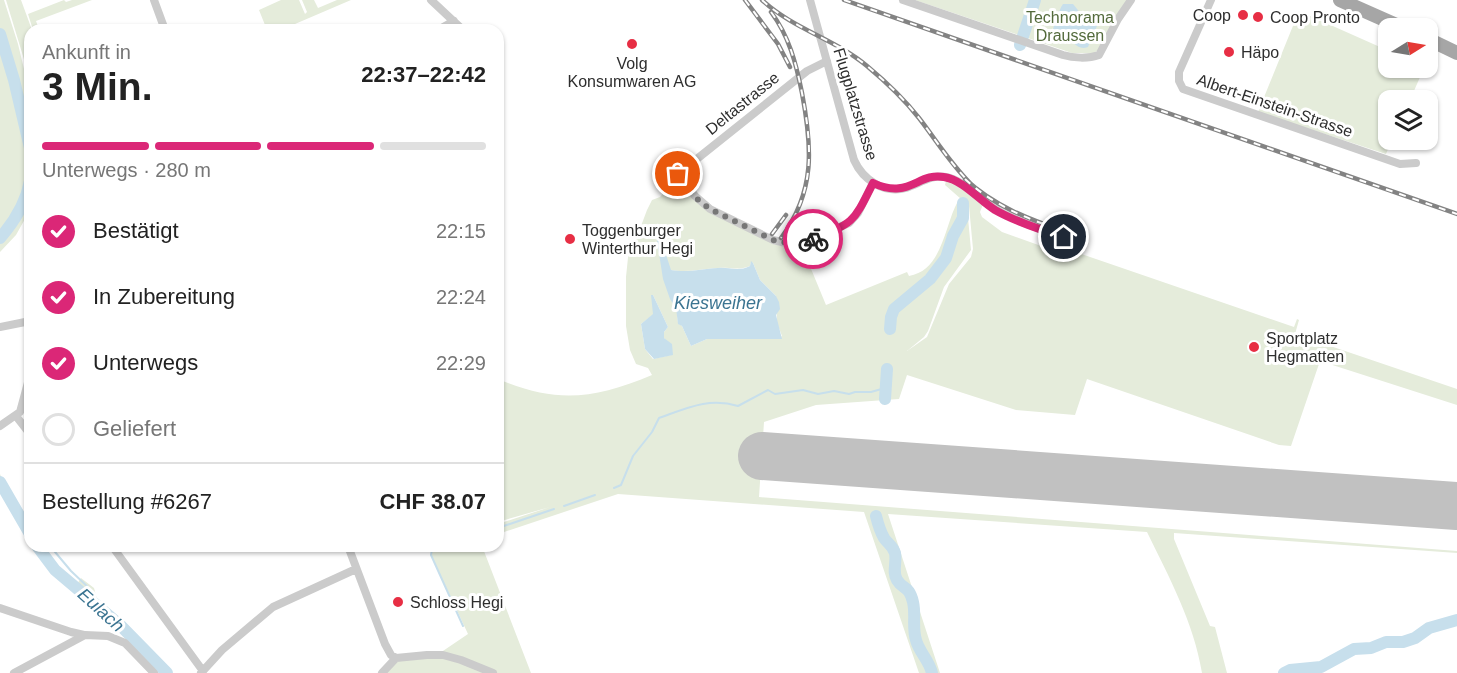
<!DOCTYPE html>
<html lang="de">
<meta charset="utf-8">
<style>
:root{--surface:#fff;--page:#f2f2f2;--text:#222;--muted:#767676;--line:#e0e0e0;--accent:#db2777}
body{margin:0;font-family:Helvetica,sans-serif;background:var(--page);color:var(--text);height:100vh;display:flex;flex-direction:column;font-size:22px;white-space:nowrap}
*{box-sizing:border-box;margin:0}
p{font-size:20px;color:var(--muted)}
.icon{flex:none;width:33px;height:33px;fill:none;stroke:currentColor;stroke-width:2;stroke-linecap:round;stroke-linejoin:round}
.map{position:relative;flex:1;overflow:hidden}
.panel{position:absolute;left:24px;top:24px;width:480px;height:528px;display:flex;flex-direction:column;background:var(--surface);border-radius:18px;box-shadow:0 2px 4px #0004}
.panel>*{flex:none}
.needle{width:39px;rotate:79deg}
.tools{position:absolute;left:1378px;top:18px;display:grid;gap:12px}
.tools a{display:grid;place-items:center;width:60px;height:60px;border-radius:12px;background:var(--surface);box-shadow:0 2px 4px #0004;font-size:30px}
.pin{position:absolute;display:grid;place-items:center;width:51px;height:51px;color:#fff;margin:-26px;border:3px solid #fff;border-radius:50%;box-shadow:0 2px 6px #0007}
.courier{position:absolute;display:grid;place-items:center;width:60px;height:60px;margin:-30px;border:4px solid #db2777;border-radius:50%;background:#fff;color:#222;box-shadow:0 2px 8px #0007}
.overview em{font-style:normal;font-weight:600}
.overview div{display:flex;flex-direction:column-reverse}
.overview{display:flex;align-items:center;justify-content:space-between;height:102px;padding:0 18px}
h1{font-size:39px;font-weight:600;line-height:45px}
.bar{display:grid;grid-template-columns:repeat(4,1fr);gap:9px 6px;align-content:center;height:72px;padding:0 18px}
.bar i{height:8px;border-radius:4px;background:var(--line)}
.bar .active{background:var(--accent)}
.bar p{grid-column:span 4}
.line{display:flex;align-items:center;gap:15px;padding:0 18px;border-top:2px solid var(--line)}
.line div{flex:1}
ol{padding:0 18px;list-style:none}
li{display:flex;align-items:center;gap:18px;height:66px}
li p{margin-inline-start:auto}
li .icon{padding:6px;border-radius:50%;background:var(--accent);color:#fff;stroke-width:4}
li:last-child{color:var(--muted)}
li i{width:33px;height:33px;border:3px solid var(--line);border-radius:50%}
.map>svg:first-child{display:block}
.green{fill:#e5ecdb;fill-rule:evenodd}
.water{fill:#c7dfec}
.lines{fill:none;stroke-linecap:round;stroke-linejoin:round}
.stream{stroke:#c7dfec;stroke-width:2}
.river{stroke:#c7dfec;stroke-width:12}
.runway{stroke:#c1c1c1;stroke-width:48}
.street{stroke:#cbcbcb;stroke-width:8}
.primary{stroke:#a6a6a6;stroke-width:14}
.rail-casing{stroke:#838383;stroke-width:4.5}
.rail{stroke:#fff;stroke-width:2;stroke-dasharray:7;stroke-linecap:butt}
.done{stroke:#777;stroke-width:6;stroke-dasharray:0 10.8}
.route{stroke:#db2777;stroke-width:8}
.poi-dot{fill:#e72e44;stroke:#fff;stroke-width:2}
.labels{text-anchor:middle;stroke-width:6;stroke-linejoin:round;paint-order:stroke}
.poi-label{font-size:16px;fill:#2e2e2e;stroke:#fff;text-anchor:start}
.park-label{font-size:16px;fill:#536a3b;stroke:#fff}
.street-label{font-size:16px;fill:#2e2e2e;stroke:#fff}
.water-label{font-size:18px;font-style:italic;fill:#3b7491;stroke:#fff}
</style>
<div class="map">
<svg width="1457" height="673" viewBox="0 0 1457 673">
<rect width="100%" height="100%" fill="#fff"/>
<!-- green -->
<path class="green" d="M0 0H4L18 44 30 94V210L16 235 0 252Z
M6 0H21L32 30H30V65L26 66Z
M64 0 66 2 72 0H92L36 21 39 29 33 30 28 14Z
M281 0H299L305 14 307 12 302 0H314L318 8 337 0H351L281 30H267L259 10Z
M915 0H1128L1098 50 1094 53H1072Z
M1299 11 1389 51V68H1424L1410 100H1389V140H1392L1386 154 1258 112Z
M947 177 984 202 980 212 982 217 1002 232 1058 252 1061 247 1294 327 1297 319 1299 320 1295 334 1457 389V405L1320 361 1291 446 1279 445 1087 379 1075 415 1016 410 907 375 899 399 816 405 764 422 759 497 1457 551V553L1174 533V539L1210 626 1215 627 1227 673H1202C1194 623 1169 577 1147 532L888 514 940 673H919L864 512 618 494 498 534V524L550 507 498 522V379C557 404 594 399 652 375L648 368 636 364 630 350 626 326V277L629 248 635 242 647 210 652 200 660 197 669 187 684 188 694 200 773 244 790 248 802 247 826 305 907 272 909 276C943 270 944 226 958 201H962L967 207 971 250 944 287 928 331 924 337 907 351 927 337 949 284 971 257 973 249 969 206 945 185ZM656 227 670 270C687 273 701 269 718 268 729 267 738 271 750 266L751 262 753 263 760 280 776 296 777 323 782 336 779 338 707 339 691 346 682 326 678 323 677 313ZM653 295 668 327 664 332V338L667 342 671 355 653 359 645 349 641 324 654 314Z
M0 474 7 492 30 529V536L0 492Z
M37 546H42L57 567 77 584 81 578 94 588 98 602 128 628 169 673H162L123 633 54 570Z
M433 546H482L531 673H382L396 658 437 655 468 634 431 555Z"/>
<!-- water -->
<path class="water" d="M1063 4H1073L1082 15 1094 17 1097 20V26L1088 47C1077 51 1075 41 1065 39 1060 39 1055 39 1051 38 1052 31 1059 9 1063 4Z
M657 227 671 270C688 273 701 269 718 268 729 267 738 272 750 266L751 261 753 263 760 280 776 296 779 302 780 309 776 315 782 339H707L691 346 682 326 678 324 676 308 670 299 663 279 655 228Z
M651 295H653L668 327 664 332V338L672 344 673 355 654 359 645 349 641 324 653 314Z"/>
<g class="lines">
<!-- stream -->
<path class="stream" d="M25 200 30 203
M30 456V484
M614 488 621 485 633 456 652 432 659 418C687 408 709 397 738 406L768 390 775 394 803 390 818 394 834 391 849 394 855 392H871L885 388
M564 506 595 495
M498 528 554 509
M50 546 71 571 90 589 94 604
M441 546 432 549 431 555 463 626"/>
<!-- river -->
<path class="river" d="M0 34 14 80 30 148
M1020 45 1035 0
M0 238C14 222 26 203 30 181
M890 329 891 317 894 309 930 279 946 258 953 236 963 218V203
M885 399 887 369
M0 482 30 534
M876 516C878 524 880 531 884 538 888 544 893 546 895 553 897 562 892 572 897 580 903 590 909 585 913 602 916 615 912 627 916 640 919 652 929 660 932 673
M37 546 55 570 120 625 167 673
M1284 673 1290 670 1321 667 1354 649 1371 648 1386 642H1403L1415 638 1429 628 1457 620"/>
<!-- runway -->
<path class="runway" d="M762 456 1457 506"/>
<!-- street -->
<path class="street" d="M154 0 165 30
M431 0 463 30
M810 0 854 160C863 180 884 194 906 188 919 184 932 174 946 177 963 180 977 198 992 207 1014 221 1040 229 1064 237
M903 0 1063 55C1073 58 1088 59 1099 55L1118 19 1131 0
M1211 0 1179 72V81L1183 89 1400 164 1416 163
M438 30 454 21
M827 61 807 71 678 174 695 196 710 209 773 240 790 244 807 241 849 223 858 213 873 183
M0 327 30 321
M16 416 30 434
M0 426 20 412 30 375
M112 546 203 671
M348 546 385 644 391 655 396 658
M0 608 71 632 84 635
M14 673 85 635 108 636 125 643 154 673
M201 673 222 650 273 607 356 569
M382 673 396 658 427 655H443L461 660 493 673"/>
<!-- primary -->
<path class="primary" d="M1340 0 1403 28
M1428 39 1457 53"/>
<defs>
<path id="rail" d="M745 0 778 44 790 67
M762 0C793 29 835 39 867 66 885 81 904 99 919 118 936 140 950 163 970 183
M844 0 1457 214
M771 12C789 36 796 63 802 93 812 146 816 191 781 238
M965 179C994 206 1028 219 1066 232
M772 234 786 215"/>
</defs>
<!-- rail casing -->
<use href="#rail" class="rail-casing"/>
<!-- rail -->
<use href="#rail" class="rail"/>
</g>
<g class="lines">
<!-- done -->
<path class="done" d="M678 174 699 201 710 209 773 240 794 244 813 239"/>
<!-- route -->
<path class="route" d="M813 239C855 222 853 223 873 183 909 200 918 172 944 177 963 180 979 200 995 210 1016 222 1041 230 1064 237"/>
</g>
<!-- markers -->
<g class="poi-dot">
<circle cx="1243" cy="15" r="6"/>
<circle cx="1258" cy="17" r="6"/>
<circle cx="632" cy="44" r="6"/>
<circle cx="1229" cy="52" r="6"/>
<circle cx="570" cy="239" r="6"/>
<circle cx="1254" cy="347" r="6"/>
<circle cx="398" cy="602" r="6"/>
</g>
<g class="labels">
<!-- poi labels -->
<g class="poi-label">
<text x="1231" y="21" text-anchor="end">Coop</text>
<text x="1270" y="23">Coop Pronto</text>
<text x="1241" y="58">Häpo</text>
<text x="632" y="69" text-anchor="middle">Volg<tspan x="632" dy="18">Konsumwaren AG</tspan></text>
<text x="582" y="236">Toggenburger<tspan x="582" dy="18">Winterthur Hegi</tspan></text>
<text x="1266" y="344">Sportplatz<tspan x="1266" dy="18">Hegmatten</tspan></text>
<text x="410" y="608">Schloss Hegi</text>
</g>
<!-- park labels -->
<g class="park-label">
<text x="1070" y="23">Technorama<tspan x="1070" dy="18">Draussen</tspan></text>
</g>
<!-- street labels -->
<g class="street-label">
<text transform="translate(742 103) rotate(-39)" y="6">Deltastrasse</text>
<text transform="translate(856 104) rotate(73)" y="6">Flugplatzstrasse</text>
<text transform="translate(1275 105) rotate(19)" y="6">Albert-Einstein-Strasse</text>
</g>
<!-- water labels -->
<g class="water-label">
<text x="718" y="309">Kiesweiher</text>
<text transform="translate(101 610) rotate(42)" y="6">Eulach</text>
</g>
</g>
</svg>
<div class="tools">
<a><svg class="needle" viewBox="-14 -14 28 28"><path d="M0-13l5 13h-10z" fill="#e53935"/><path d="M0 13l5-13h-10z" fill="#767676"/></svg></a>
<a><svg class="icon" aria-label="layers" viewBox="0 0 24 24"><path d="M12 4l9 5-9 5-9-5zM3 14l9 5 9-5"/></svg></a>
</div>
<div class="pin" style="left:678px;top:174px;background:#ea580c"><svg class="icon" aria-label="bag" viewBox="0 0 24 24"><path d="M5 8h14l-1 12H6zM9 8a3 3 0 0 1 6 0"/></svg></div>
<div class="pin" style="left:1064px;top:237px;background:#1f2937"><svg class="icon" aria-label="home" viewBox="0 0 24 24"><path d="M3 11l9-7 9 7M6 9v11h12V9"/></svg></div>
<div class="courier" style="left:813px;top:239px"><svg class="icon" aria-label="bike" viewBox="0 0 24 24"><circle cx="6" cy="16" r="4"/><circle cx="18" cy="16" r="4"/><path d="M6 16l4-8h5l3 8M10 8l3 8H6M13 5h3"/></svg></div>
<section class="panel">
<div class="overview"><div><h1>3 Min.</h1><p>Ankunft in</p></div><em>22:37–22:42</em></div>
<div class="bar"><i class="active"></i><i class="active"></i><i class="active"></i><i></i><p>Unterwegs · 280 m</p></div>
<ol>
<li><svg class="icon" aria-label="check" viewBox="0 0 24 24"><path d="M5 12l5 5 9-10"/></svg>Bestätigt<p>22:15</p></li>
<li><svg class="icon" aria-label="check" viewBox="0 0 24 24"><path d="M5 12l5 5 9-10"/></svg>In Zubereitung<p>22:24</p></li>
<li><svg class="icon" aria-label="check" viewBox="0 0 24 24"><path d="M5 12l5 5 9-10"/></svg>Unterwegs<p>22:29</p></li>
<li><i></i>Geliefert</li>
</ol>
<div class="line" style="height:78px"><div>Bestellung #6267</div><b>CHF 38.07</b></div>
</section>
</div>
